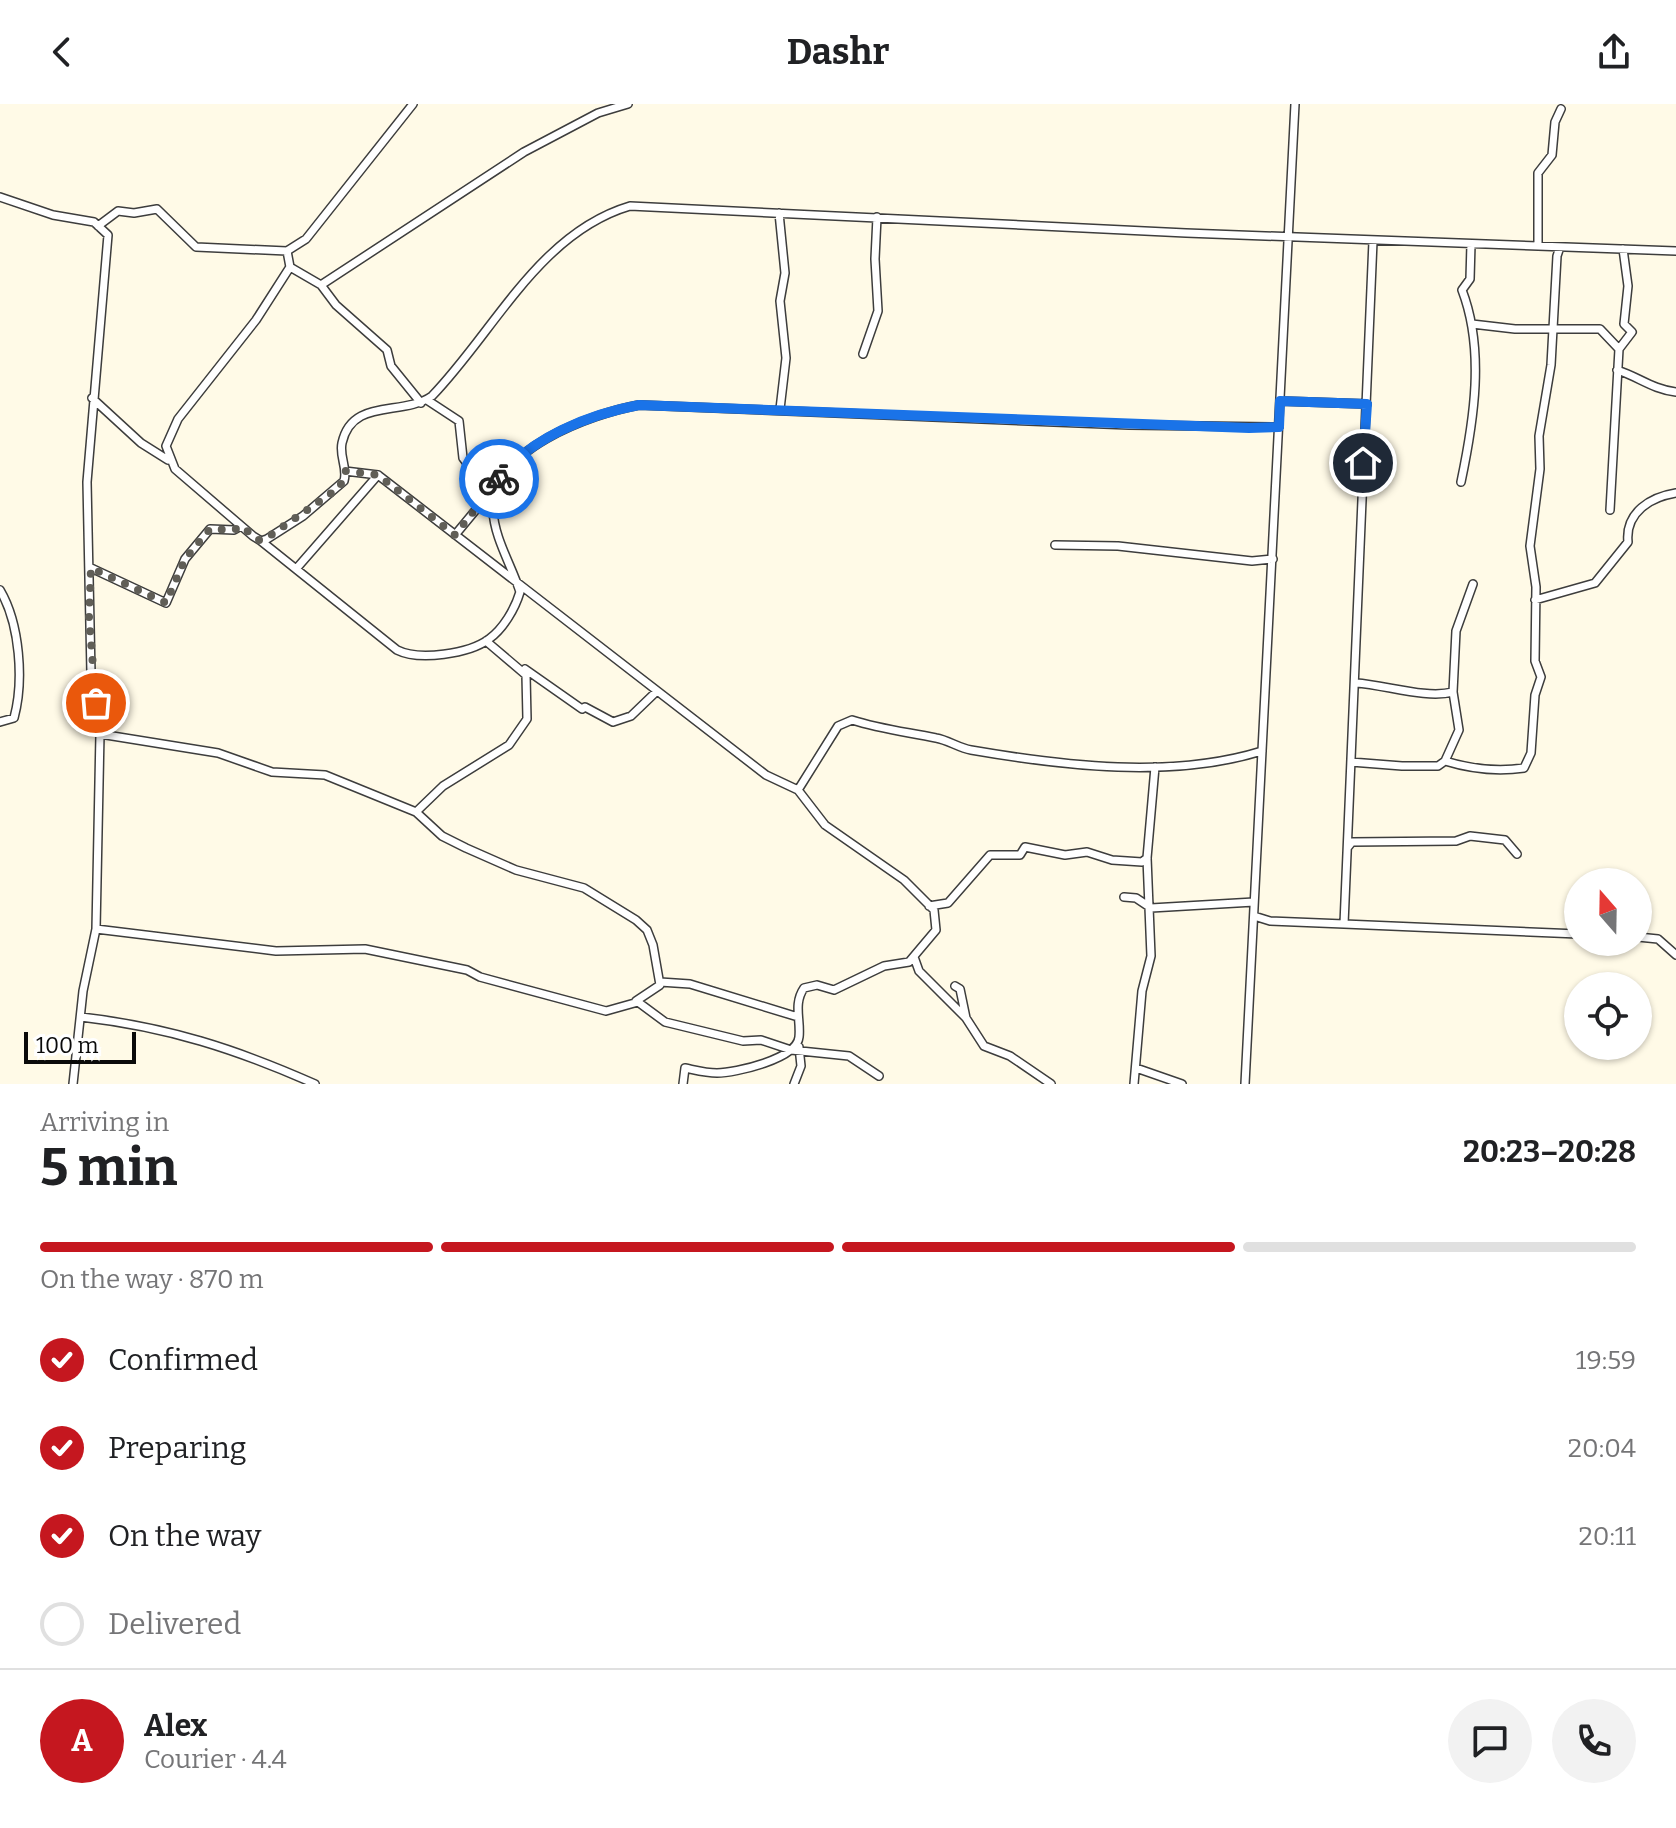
<!DOCTYPE html>
<meta charset="utf-8">
<style>
:root{--surface:#fff;--page:#f2f2f2;--text:#202124;--muted:#757577;--line:#e0e0e0;--accent:#c5171f}
body{margin:0;font-family:Bitter,serif;background:var(--page);color:var(--text);height:100vh;display:flex;flex-direction:column;font-size:30px;white-space:nowrap}
*{box-sizing:border-box;margin:0}
p{font-size:26px;color:var(--muted)}
.icon{flex:none;width:44px;height:44px;fill:none;stroke:currentColor;stroke-width:2;stroke-linecap:round;stroke-linejoin:round}
.map{position:relative;height:980px;overflow:hidden}
.details{display:flex;flex-direction:column;background:var(--surface);flex:1}
.details>*{flex:none}
.needle{width:52px;rotate:340deg}
.controls{position:absolute;left:1564px;top:764px;display:grid;gap:16px}
.controls a{display:grid;place-items:center;width:88px;height:88px;border-radius:50%;background:var(--surface);box-shadow:0 2px 6px #0004;font-size:40px}
.scale{position:absolute;left:24px;bottom:20px;width:112px;box-sizing:border-box;padding-left:8px;border:4px solid #0a0a0a;border-top:0;font-size:22px;line-height:28px;white-space:nowrap;color:#0a0a0a;-webkit-text-stroke:6px #fff;paint-order:stroke}
.pin{position:absolute;display:grid;place-items:center;width:68px;height:68px;color:#fff;margin:-34px;border:4px solid #fff;border-radius:50%;box-shadow:0 2px 8px #0007}
.courier{position:absolute;display:grid;place-items:center;width:80px;height:80px;margin:-40px;border:6px solid #1a73e8;border-radius:50%;background:#fff;color:#222;box-shadow:0 2px 10px #0007}
.headline em{font-style:normal;font-weight:700}
.headline div{display:flex;flex-direction:column-reverse}
.headline{display:flex;align-items:center;justify-content:space-between;height:136px;padding:0 40px}
h1{font-size:52px;font-weight:700;line-height:60px}
.bar{display:grid;grid-template-columns:repeat(4,1fr);gap:12px 8px;align-content:center;height:96px;padding:0 40px}
.bar i{height:10px;border-radius:6px;background:var(--line)}
.bar .on{background:var(--accent)}
.bar p{grid-column:span 4}
.line{display:flex;align-items:center;gap:20px;padding:0 40px;border-top:2px solid var(--line)}
.line div{flex:1}
.round{display:grid;place-items:center;flex:none;width:84px;height:84px;border-radius:42px;background:var(--page)}
ol{padding:0 40px;list-style:none}
li{display:flex;align-items:center;gap:24px;height:88px}
li p{margin-inline-start:auto}
li .icon{padding:8px;border-radius:50%;background:var(--accent);color:#fff;stroke-width:4}
li:last-child{color:var(--muted)}
li i{width:44px;height:44px;border:4px solid var(--line);border-radius:50%}
header{display:flex;justify-content:space-between;align-items:center;height:104px;padding:0 40px;background:var(--surface);font-size:36px;font-weight:700}
.map>svg:first-child{display:block}
.lines{fill:none;stroke-linecap:round;stroke-linejoin:round}
.minor-casing{stroke:#3d3d3d;stroke-width:10}
.minor{stroke:#fff;stroke-width:7}
.done{stroke:#605e57;stroke-width:8;stroke-dasharray:0 14.4}
.route{stroke:#1a73e8;stroke-width:10}
</style>
<header><svg class="icon" aria-label="back" viewBox="0 0 24 24"><path d="M15 5l-7 7 7 7"/></svg>Dashr<svg class="icon" aria-label="share" viewBox="0 0 24 24"><path d="M12 15V3M7 8l5-5 5 5M5 13v7h14v-7"/></svg></header>
<div class="map">
<svg width="1676" height="980" viewBox="0 0 1676 980">
<rect width="100%" height="100%" fill="#fffae7"/>
<g class="lines">
<defs>
<path id="minor" d="M628 0 598 9 524 48 321 181 290 163 256 216 178 315 166 342 175 365 253 432 261 437 267 435 303 412 344 377C348 364 339 353 342 339 352 293 402 313 432 292 494 228 539 129 630 102L1186 129 1676 147
M0 93 53 111 94 118 108 131 87 378 91 569 100 630 96 825 83 887 73 980
M779 109 785 169 780 197 786 254 780 305
M98 122 118 107 134 109 157 105 196 143 287 147
M1538 142V69L1552 51 1555 18 1561 5
M290 163 287 147 306 135 413 0
M321 181 336 201 387 246 391 262 421 299
M1472 220 1515 225H1600L1619 245
M863 250 878 207 875 155 877 113
M1617 266C1639 273 1652 285 1676 288
M92 294 141 339 168 356
M427 296 459 317 463 354 472 366 479 402 455 431
M1280 297 1367 300
M472 366 501 372
M345 367 378 371
M1461 378C1474 316 1485 246 1462 186L1470 175 1471 140
M479 402 495 381
M1610 406 1619 245 1632 228 1624 220 1628 182 1623 145
M261 437 397 546C419 557 469 550 489 535 503 525 515 505 520 488 512 462 494 434 493 406 491 346 590 310 639 301L1129 321 1279 323
M1055 441 1118 442 1252 457 1273 455
M91 464 166 499 185 455 210 425 234 426 241 422
M296 465 378 371 766 671 798 686 825 721 904 776 934 806 936 826 909 858 884 862 834 886 817 881 804 884C793 900 801 916 799 933 797 955 735 969 717 969 706 969 695 966 685 964L683 980
M0 486C20 520 24 577 14 614L0 618
M1535 496 1595 479 1628 438C1625 408 1651 393 1676 389
M525 565 582 605 585 603 613 618 631 612 657 587
M1356 579C1386 581 1426 595 1453 588
M100 630 218 649 272 668 325 671 416 708 442 732 466 744 516 766 584 784 636 816 647 826 653 841 660 881 636 897
M1445 657C1471 665 1497 668 1524 664L1531 649 1535 591 1541 573 1535 557 1536 483 1530 442 1540 365 1539 332 1551 261 1557 152 1560 143
M1351 658 1402 662H1438L1445 657 1459 626 1453 588 1456 527 1473 480
M798 686 838 622 852 616C880 625 907 628 936 634 948 636 959 644 971 646 1064 662 1172 675 1262 647
M416 708 443 682 509 641 527 615 526 571 486 537
M1348 743 1352 738 1456 737 1470 732 1505 736 1517 750
M1124 793 1136 794 1151 804 1254 798
M929 802 948 799 990 751H1020L1025 743 1065 751 1087 748 1112 756 1142 758 1147 754
M1254 812 1270 817 1344 820 1373 137
M1344 820 1578 830
M96 825 276 847 365 845 467 866 480 873 606 907 638 898 665 918 743 937 761 936 791 946 849 952 879 972
M1638 833 1658 835 1676 851
M914 853 919 867 966 914
M660 878 690 880 798 913
M955 882 960 885 966 914 984 942 1010 952 1051 980
M81 913C168 923 236 945 315 980
M1136 964 1182 980
M794 980 801 962 799 943
M1134 980 1142 887 1151 852 1147 754 1155 663
M1245 980 1295 0"/>
</defs>
<!-- minor casing -->
<use href="#minor" class="minor-casing"/>
<!-- minor -->
<use href="#minor" class="minor"/>
</g>
<g class="lines">
<!-- done -->
<path class="done" d="M96 599 89 513 91 464 166 499 185 455 210 425 234 426 241 422 259 436H264L340 383 345 367 378 371 455 431 499 375"/>
<!-- route -->
<path class="route" d="M499 375C529 334 590 310 639 301L1249 324 1279 323 1280 297 1367 300 1363 359"/>
</g>
</svg>
<div class="controls">
<a><svg class="needle" viewBox="-14 -14 28 28"><path d="M0-13l5 13h-10z" fill="#e53935"/><path d="M0 13l5-13h-10z" fill="#757577"/></svg></a>
<a><svg class="icon" aria-label="locate" viewBox="0 0 24 24"><circle cx="12" cy="12" r="6"/><path d="M12 2v4M12 18v4M2 12h4M18 12h4"/></svg></a>
</div>
<div class="scale">100 m</div>
<div class="pin" style="left:96px;top:599px;background:#ea580c"><svg class="icon" aria-label="bag" viewBox="0 0 24 24"><path d="M5 8h14l-1 12H6zM9 8a3 3 0 0 1 6 0"/></svg></div>
<div class="pin" style="left:1363px;top:359px;background:#1f2937"><svg class="icon" aria-label="home" viewBox="0 0 24 24"><path d="M3 11l9-7 9 7M6 9v11h12V9"/></svg></div>
<div class="courier" style="left:499px;top:375px"><svg class="icon" aria-label="bike" viewBox="0 0 24 24"><circle cx="6" cy="16" r="4"/><circle cx="18" cy="16" r="4"/><path d="M6 16l4-8h5l3 8M10 8l3 8H6M13 5h3"/></svg></div>
</div>
<section class="details">
<div class="headline"><div><h1>5 min</h1><p>Arriving in</p></div><em>20:23–20:28</em></div>
<div class="bar"><i class="on"></i><i class="on"></i><i class="on"></i><i></i><p>On the way · 870 m</p></div>
<ol>
<li><svg class="icon" aria-label="check" viewBox="0 0 24 24"><path d="M5 12l5 5 9-10"/></svg>Confirmed<p>19:59</p></li>
<li><svg class="icon" aria-label="check" viewBox="0 0 24 24"><path d="M5 12l5 5 9-10"/></svg>Preparing<p>20:04</p></li>
<li><svg class="icon" aria-label="check" viewBox="0 0 24 24"><path d="M5 12l5 5 9-10"/></svg>On the way<p>20:11</p></li>
<li><i></i>Delivered</li>
</ol>
<div class="line" style="height:144px"><b class="round" style="background:var(--accent);color:#fff">A</b><div><b>Alex</b><p>Courier · 4.4</p></div><a class="round"><svg class="icon" aria-label="chat" viewBox="0 0 24 24"><path d="M4 5h16v11H9l-5 4z"/></svg></a><a class="round"><svg class="icon" aria-label="phone" viewBox="0 0 24 24"><path d="M5 4h4l2 5-3 2q2 4 5 5l2-3 5 2v4C11 20 4 13 5 4z"/></svg></a></div>
</section>
